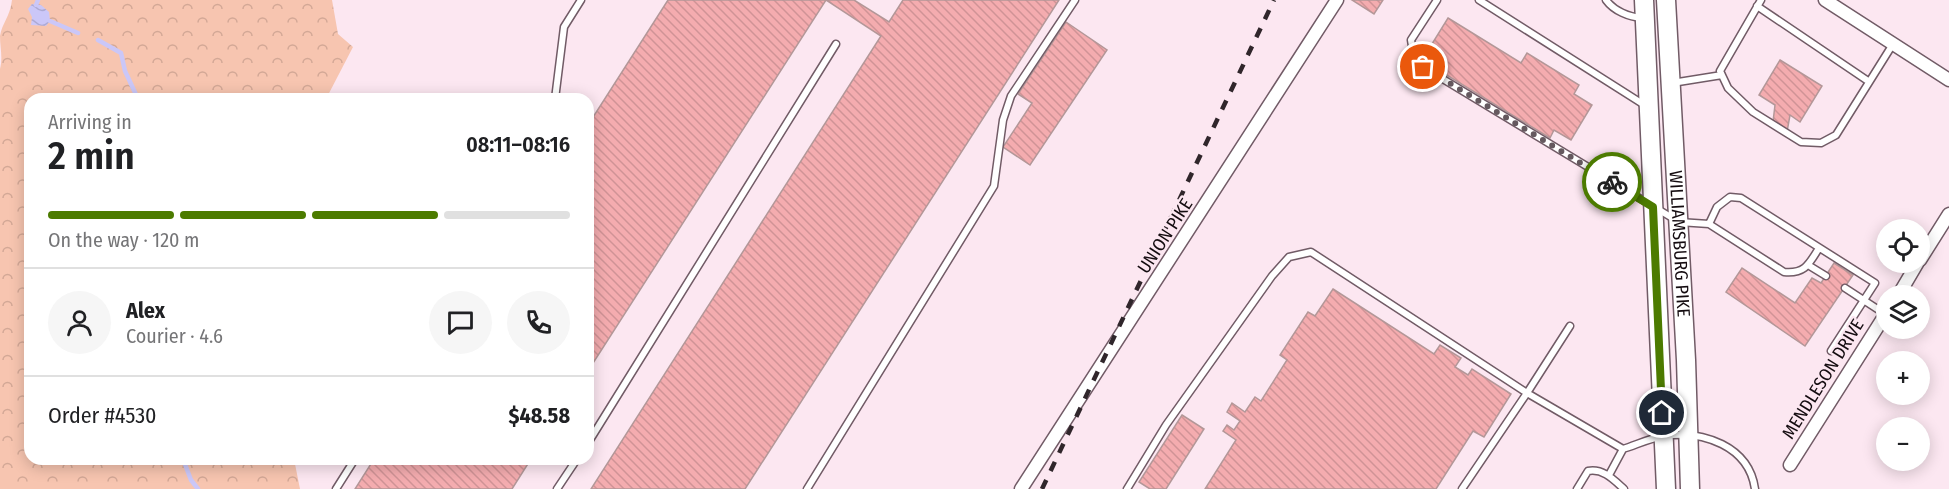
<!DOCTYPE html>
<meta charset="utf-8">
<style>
:root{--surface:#fff;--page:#f6f6f6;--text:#202124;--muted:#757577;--line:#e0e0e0;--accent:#4c7b00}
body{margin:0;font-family:"Fira Sans Condensed",sans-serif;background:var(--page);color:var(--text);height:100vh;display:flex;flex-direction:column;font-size:22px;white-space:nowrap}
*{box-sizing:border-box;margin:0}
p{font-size:20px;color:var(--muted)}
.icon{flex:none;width:33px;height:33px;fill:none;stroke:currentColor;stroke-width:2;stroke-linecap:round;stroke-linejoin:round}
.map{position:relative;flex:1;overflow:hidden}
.details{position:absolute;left:24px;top:93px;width:570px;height:372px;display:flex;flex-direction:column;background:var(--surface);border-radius:18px;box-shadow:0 3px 15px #0003}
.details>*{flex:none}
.controls{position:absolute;left:1876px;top:219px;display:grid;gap:12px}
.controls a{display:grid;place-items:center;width:54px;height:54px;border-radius:50%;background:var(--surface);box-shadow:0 3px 15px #0003;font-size:30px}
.pin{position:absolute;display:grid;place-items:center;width:51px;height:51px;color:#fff;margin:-26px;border:3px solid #fff;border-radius:50%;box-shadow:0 2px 6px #0007}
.courier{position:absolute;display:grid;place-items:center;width:60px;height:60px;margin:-30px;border:4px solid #4c7b00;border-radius:50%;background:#fff;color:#222;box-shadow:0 2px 8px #0007}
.headline em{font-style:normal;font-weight:600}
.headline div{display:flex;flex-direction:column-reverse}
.headline{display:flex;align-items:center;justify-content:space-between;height:102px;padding:0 24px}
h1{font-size:39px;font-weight:600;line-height:45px}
.bar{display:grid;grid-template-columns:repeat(4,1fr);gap:9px 6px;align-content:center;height:72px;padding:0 24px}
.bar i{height:8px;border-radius:4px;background:var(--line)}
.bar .current{background:var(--accent)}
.bar p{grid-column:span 4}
.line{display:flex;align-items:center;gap:15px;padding:0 24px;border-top:2px solid var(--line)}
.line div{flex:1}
.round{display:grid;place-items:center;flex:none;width:63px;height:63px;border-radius:32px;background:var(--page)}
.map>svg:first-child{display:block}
.forest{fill:url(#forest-crowns)}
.water{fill:url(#water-waves)}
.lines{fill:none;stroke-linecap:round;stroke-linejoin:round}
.stream{stroke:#cbc7f8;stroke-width:4.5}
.building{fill:url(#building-back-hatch);stroke:#b39798;stroke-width:1.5}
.lane-casing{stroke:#715b66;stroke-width:9}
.street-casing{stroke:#715b66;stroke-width:15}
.primary-casing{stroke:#715b66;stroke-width:21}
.lane{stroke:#fff;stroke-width:6}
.street{stroke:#fff;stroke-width:12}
.primary{stroke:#fff;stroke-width:18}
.rail{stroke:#30262b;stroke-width:4.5;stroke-dasharray:10 10;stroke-linecap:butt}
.done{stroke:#65595f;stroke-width:6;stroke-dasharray:0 10.8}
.route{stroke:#4c7b00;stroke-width:8}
.labels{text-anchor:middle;stroke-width:4.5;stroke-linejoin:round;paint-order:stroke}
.street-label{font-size:18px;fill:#140c10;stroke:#fce7f1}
</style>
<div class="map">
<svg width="1949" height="489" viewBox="0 0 1949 489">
<defs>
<pattern id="forest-crowns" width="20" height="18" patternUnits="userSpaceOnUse" patternTransform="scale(1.5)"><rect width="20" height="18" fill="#f7c5b0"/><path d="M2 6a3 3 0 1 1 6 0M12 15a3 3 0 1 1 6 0" fill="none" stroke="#d3a896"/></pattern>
<pattern id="water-waves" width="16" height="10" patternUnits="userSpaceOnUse" patternTransform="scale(1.5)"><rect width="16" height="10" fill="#cbc7f8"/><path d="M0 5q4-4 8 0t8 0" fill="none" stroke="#adaad4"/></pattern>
<pattern id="building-back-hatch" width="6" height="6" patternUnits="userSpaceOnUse" patternTransform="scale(1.5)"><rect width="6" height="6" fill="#f4acaf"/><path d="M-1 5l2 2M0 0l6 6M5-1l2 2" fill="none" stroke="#d09396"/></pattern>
</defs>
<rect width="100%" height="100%" fill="#fce7f1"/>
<!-- forest -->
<path class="forest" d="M12 0H332L338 34 353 47 326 99H30V459H294L300 489H0V69C3 57 0 48 0 36 2 23 10 17 12 0Z"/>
<!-- water -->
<path class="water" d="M32 4 41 5 49 12 50 21 46 26 31 25 32 17 28 9Z"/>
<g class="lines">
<!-- stream -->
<path class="stream" d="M36 5 38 0
M50 21 78 33
M98 40 121 53 125 71 138 99
M183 459 191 480 198 489"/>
</g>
<!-- building -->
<path class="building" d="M668 0H826L588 371V125Z
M826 0H854L889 22 903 0H1059L745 489H591L881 36Z
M1352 0H1383L1374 14Z
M1448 18 1521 63 1527 53 1579 85 1574 94 1592 105 1571 140 1554 130 1550 138 1422 60Z
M1066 22 1107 50 1030 165 1003 147 1032 103 1018 94Z
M1780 60 1822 86 1800 122 1790 115 1787 132 1773 122 1775 105 1759 95Z
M1834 263 1853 275 1805 346 1726 292 1742 268 1795 303 1812 278 1821 283Z
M1333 289 1434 354 1440 345 1461 358 1455 367 1468 375 1472 369 1511 394 1484 437 1473 431 1436 489H1205L1236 440 1223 431 1227 425 1234 430 1240 421 1227 412 1232 403 1245 412 1255 397 1261 401 1287 360 1280 355 1308 312 1315 316Z
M1182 415 1204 429 1166 489H1150L1139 482Z
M374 459H531L512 489H355Z"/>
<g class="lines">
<defs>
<path id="lane" d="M1437 0 1411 40 1414 58 1423 67 1679 222 1709 224 1784 272C1805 274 1809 264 1819 248
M1479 0 1646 106
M1606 0C1614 11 1629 17 1642 18
M1761 0 1720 71 1728 88 1753 112 1801 142 1821 143 1836 135 1893 44
M1757 6 1868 81
M1672 83 1722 75
M555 99 564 27 581 0
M1709 224 1717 207 1730 197 1741 198 1875 283 1831 351
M1808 265 1826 276
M1845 288 1885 314
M1570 326 1527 393 1623 449
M588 443 836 44
M1609 475 1623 449C1636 445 1650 438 1664 436 1703 430 1749 446 1755 489
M336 489 355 459
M557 489 577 459
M807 489 994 186 1003 120 1011 96 1075 0
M1127 489 1166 425 1272 276 1289 257 1311 252 1527 393 1462 489
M1577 489 1588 471C1603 468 1614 480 1624 489"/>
<path id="street" d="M1825 0 1949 80
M1920 260 1949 214
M1898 296 1918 262
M1790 465 1887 312
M1021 489 1337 0"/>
<g id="primary">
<path d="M1644 0 1666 489"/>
<path id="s1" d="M1666 0 1686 360 1690 489"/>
</g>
</defs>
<!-- lane casing -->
<use href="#lane" class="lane-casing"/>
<!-- street casing -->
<use href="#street" class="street-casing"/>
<!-- primary casing -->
<use href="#primary" class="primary-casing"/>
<!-- lane -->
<use href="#lane" class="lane"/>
<!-- street -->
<use href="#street" class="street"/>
<!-- primary -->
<use href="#primary" class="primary"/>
<!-- rail -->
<path class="rail" d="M1042 489 1274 0"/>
</g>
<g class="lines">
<!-- done -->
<path class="done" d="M1423 67 1612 182"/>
<!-- route -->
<path class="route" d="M1612 182 1653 207 1662 413"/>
</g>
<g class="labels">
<!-- street labels -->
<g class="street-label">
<text transform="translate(1165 236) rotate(-57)" y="6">UNION PIKE</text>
<text dy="6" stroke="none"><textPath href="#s1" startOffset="244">WILLIAMSBURG PIKE</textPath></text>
<text transform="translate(1823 379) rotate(-58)" y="6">MENDLESON DRIVE</text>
</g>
</g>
</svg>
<div class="controls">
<a><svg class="icon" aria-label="locate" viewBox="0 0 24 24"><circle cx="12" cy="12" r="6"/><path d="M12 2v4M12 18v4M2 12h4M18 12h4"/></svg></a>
<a><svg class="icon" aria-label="layers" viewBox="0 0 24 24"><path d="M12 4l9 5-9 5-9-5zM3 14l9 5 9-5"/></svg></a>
<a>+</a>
<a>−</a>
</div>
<div class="pin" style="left:1423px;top:67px;background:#ea580c"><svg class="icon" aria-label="bag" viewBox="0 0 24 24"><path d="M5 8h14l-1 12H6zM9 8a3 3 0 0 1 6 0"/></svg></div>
<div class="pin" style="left:1662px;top:413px;background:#1f2937"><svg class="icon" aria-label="home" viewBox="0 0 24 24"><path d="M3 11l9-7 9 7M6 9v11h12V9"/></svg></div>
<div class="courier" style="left:1612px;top:182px"><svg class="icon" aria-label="bike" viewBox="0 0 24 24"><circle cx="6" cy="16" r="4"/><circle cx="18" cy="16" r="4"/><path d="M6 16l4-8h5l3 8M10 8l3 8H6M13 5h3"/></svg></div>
<section class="details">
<div class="headline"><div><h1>2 min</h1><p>Arriving in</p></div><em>08:11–08:16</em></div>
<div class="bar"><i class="current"></i><i class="current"></i><i class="current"></i><i></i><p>On the way · 120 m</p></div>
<div class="line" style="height:108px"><a class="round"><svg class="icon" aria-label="person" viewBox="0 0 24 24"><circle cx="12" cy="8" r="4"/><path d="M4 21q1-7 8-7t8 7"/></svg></a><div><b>Alex</b><p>Courier · 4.6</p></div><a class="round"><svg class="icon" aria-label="chat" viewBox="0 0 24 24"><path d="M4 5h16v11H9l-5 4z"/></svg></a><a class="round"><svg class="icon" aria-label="phone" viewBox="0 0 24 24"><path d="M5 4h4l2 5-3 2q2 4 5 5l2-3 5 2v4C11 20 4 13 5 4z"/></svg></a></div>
<div class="line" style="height:78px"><div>Order #4530</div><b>$48.58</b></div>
</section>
</div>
